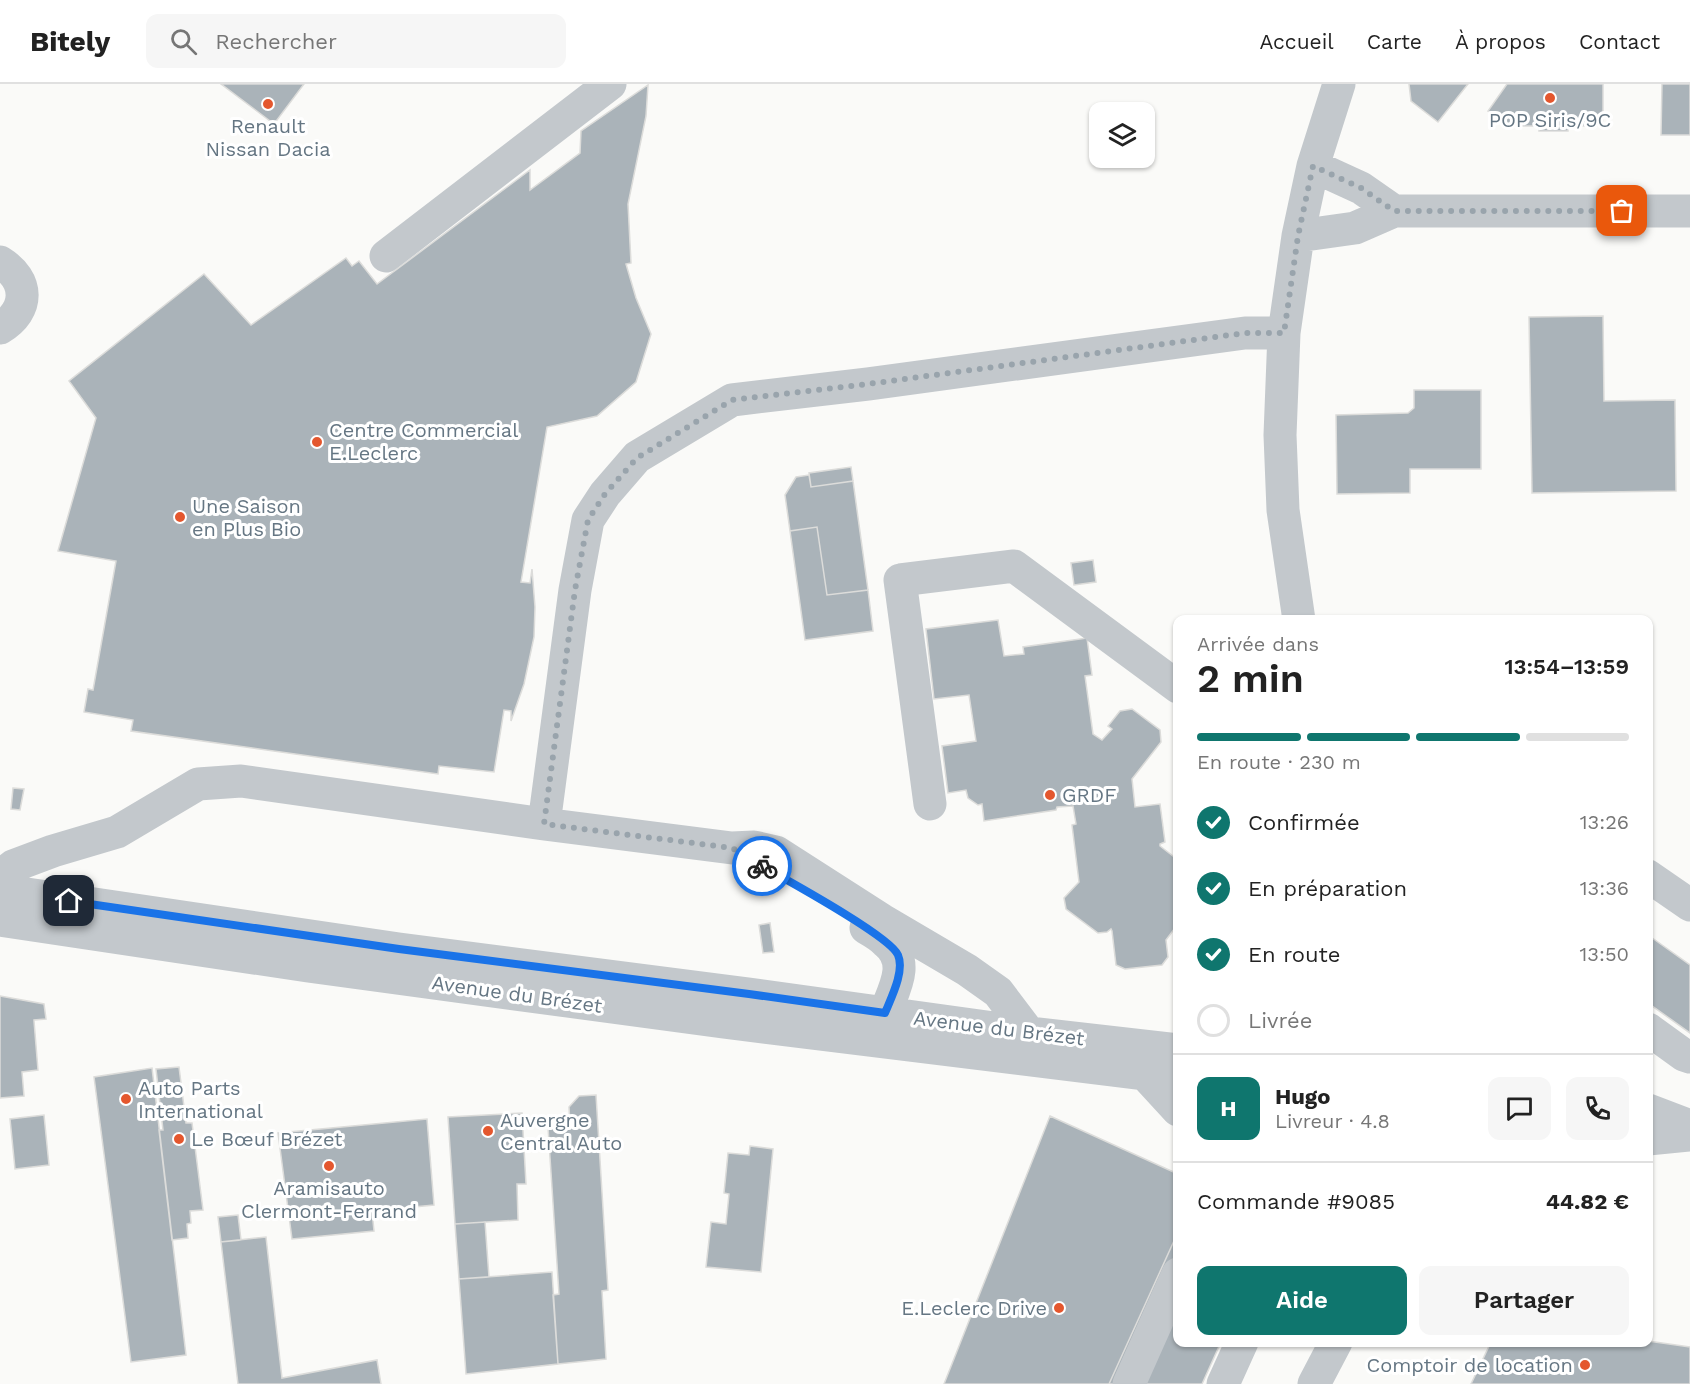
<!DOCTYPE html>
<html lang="fr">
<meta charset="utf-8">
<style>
:root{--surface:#fff;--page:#f6f6f6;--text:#222;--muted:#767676;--line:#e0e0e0;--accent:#0f766e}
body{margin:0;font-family:"Work Sans",sans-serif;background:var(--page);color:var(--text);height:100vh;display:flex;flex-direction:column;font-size:22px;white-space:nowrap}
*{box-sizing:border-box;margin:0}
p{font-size:20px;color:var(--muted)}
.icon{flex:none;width:33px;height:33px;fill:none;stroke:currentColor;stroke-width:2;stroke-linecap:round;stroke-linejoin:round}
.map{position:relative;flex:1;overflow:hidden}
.panel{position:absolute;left:1173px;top:531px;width:480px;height:732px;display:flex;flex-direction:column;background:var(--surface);border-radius:12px;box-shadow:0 2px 4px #0004}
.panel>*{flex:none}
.buttons{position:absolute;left:1089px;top:18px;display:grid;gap:12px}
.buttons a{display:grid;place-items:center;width:66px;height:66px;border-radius:12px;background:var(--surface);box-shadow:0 2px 4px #0004;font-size:30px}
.pin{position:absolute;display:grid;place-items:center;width:51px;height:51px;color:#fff;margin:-26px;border-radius:12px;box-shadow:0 3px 9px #0006}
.courier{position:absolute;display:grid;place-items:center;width:60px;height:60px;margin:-30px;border:4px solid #1a73e8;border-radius:50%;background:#fff;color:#222;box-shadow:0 2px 8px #0007}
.overview em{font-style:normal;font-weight:600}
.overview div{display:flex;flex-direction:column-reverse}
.overview{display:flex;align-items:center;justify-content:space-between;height:102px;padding:0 24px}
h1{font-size:39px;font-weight:600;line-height:45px}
.bar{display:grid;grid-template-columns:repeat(4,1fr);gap:9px 6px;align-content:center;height:72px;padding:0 24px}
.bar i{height:8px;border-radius:4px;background:var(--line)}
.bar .on{background:var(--accent)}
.bar p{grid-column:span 4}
.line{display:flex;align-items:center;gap:15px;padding:0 24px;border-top:2px solid var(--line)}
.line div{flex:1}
.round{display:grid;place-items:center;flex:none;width:63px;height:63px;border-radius:12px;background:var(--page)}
ol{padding:0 24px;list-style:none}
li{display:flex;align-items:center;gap:18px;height:66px}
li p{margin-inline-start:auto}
li .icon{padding:6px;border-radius:50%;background:var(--accent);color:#fff;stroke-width:4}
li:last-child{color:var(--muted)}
li i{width:33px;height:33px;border:3px solid var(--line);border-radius:50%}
.action{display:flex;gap:12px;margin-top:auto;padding:12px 24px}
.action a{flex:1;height:69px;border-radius:12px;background:var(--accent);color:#fff;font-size:24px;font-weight:600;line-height:69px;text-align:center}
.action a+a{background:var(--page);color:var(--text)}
header{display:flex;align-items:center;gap:36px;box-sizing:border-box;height:84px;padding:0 30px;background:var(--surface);border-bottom:2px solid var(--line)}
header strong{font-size:28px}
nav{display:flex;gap:33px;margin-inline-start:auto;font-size:21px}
.search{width:420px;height:54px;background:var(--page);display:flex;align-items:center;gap:15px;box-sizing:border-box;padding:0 21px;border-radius:12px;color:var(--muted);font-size:22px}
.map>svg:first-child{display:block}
.building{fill:#aab3b9;stroke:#dcdcda;stroke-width:1.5}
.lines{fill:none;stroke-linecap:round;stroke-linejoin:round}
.minor{stroke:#c3c8cc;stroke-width:33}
.done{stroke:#99a4ac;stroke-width:6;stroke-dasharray:0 10.8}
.route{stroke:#1a73e8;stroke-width:8}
.poi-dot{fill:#e4572e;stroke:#fff;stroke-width:2}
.labels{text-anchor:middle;stroke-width:6;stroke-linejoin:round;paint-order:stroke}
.poi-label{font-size:20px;fill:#657683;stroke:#fff;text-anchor:start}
.street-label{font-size:20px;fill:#657683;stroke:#fff}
</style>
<header>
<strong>Bitely</strong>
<div class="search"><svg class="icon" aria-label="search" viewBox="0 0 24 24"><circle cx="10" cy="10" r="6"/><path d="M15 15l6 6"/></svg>Rechercher</div>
<nav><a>Accueil</a><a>Carte</a><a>À propos</a><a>Contact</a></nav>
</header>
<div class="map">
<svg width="1690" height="1300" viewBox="0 0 1690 1300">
<rect width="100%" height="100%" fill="#fafaf8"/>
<!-- building -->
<path class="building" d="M221 0H304L274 40Z
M1409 0H1468L1438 38 1411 17Z
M1507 0H1603V42H1507L1488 27Z
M1662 0H1690V51H1661Z
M648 1 646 32 628 120 631 179 626 180 636 214 651 250 636 298 597 332 547 343 521 498 530 499 532 485 535 523 534 553 524 600 511 637V627L504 626 494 688 439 682 438 690 131 647 133 636 84 628 88 605 93 606 116 477 58 467 96 334 69 297 204 190 251 241 346 174 352 182 359 177 377 200 530 86V106L580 69 581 47Z
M1539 42H1568V47H1539Z
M1603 232 1604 317 1675 316 1676 407 1532 409 1529 233Z
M1414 306H1481V385H1410V409L1337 410 1336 331 1408 329 1414 324Z
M851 383 853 397 811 403 809 389Z
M809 391 811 403 853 397 868 506 827 511 817 443 790 447 785 411 796 393Z
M817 443 827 511 868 506 873 547 805 556 790 447Z
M1093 476 1096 498 1074 501 1071 479Z
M998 536 1004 572 1024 570 1023 563 1087 554 1092 591 1085 592 1093 650 1102 656 1112 645 1108 642 1120 627 1132 625 1160 646 1161 658 1132 695 1135 723 1160 720 1165 758 1160 760V762L1178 776 1174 781 1175 791H1178V840L1166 856 1168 873 1162 881 1125 885 1116 881 1112 847 1111 845 1107 848 1098 849 1066 825 1064 814 1079 798 1072 741 1076 740 1073 722 1057 723 1056 726 984 737 982 720 978 721 968 714 966 706 948 709 942 662 976 657 969 611 934 615 926 545Z
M13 704 24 705 20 726 11 725Z
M770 839 774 868 763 869 759 841Z
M1648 851 1690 881V949L1648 919Z
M0 912 44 920 46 935 34 936V937L38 986 22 988 24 1012 0 1014Z
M179 983 186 1039H192L203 1126 190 1127 191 1139 187 1140 188 1154 172 1156 159 1046H163L156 985Z
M152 984 186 1271 131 1278 94 993Z
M596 1011 608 1206 602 1207 606 1275 558 1280 553 1211 559 1210 548 1043 570 1041 569 1023 579 1012Z
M522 1029 526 1100H517L518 1136 455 1140 448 1033Z
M44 1031 49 1081 15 1085 10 1035Z
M1050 1032 1178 1090V1148L1109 1300H944Z
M427 1035 434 1121 372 1127 374 1147 292 1155 278 1049Z
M750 1062 773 1065 761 1188 706 1183 711 1138 726 1140 729 1110 724 1109 728 1069 749 1071Z
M238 1131 241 1156 221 1158 218 1133Z
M485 1138 489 1193 459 1195 455 1140Z
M1178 1148V1258H1221L1202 1300H1109Z
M266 1153 282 1294 377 1276 381 1300H238L221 1158Z
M552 1188 558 1280 466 1290 459 1195Z
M1648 1257 1690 1263V1300H1471L1491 1258H1648Z"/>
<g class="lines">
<!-- minor -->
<path class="minor" d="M1313 82 1361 104 1394 127
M1298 152 1355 144 1394 127H1690
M386 172 610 0
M0 178C29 196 30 226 0 244
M1299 536 1283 426 1280 351 1284 249 1298 152 1313 82 1339 0
M930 720 900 496 1014 482 1178 603
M544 740 575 506 588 436 605 410 637 373 732 316 868 300 1245 249H1284
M0 792 13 782 53 767 117 748 198 700 241 697 544 740 732 764 754 763 776 768 882 836 967 886 998 908 1029 949
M1648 792 1690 821
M0 806 399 865 749 910 1029 949 1178 966
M0 836 308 882 723 938 1178 994
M866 844C873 848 880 852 886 858 911 878 894 905 885 929
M1648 945 1684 971 1690 973
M1144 989 1178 1026
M1648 1026 1690 1042
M1648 1055 1690 1051
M1129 1300 1178 1190
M1223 1300 1242 1258
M1314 1300 1336 1258"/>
</g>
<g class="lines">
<!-- done -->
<path class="done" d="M762 782 732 764 544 740 575 506 588 436 605 410 637 374 732 316 868 300 1245 249H1284L1298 152 1313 82 1361 104 1394 127H1622"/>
<!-- route -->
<path class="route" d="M69 817 399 865 749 910 885 929C891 914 905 887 898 871 890 852 785 795 762 782"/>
</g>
<!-- markers -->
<g class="poi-dot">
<circle cx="1550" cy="14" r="6"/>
<circle cx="268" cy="20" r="6"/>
<circle cx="317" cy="358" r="6"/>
<circle cx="180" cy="433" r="6"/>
<circle cx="1050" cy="711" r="6"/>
<circle cx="126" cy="1015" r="6"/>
<circle cx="488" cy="1047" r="6"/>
<circle cx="179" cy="1055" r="6"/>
<circle cx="329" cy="1082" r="6"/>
<circle cx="1059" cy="1224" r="6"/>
<circle cx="1585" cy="1281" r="6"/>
</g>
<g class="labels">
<!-- poi labels -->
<g class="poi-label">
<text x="1550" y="43" text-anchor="middle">POP Siris/9C</text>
<text x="268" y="49" text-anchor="middle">Renault<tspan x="268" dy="23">Nissan Dacia</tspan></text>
<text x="329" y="353">Centre Commercial<tspan x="329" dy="23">E.Leclerc</tspan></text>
<text x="192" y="429">Une Saison<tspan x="192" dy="23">en Plus Bio</tspan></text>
<text x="1062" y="718">GRDF</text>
<text x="138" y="1011">Auto Parts<tspan x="138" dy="23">International</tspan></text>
<text x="500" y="1043">Auvergne<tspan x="500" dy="23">Central Auto</tspan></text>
<text x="191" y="1062">Le Bœuf Brézet</text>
<text x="329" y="1111" text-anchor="middle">Aramisauto<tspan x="329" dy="23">Clermont-Ferrand</tspan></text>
<text x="1047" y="1231" text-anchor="end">E.Leclerc Drive</text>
<text x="1573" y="1288" text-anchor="end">Comptoir de location</text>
</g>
<!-- street labels -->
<g class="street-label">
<text transform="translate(517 910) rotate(8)" y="7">Avenue du Brézet</text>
<text transform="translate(999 944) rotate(7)" y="7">Avenue du Brézet</text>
</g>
</g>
</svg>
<div class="buttons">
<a><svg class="icon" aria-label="layers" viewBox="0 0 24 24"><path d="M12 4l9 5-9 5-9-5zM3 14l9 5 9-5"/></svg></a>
</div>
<div class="pin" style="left:1622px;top:127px;background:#ea580c"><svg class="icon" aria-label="bag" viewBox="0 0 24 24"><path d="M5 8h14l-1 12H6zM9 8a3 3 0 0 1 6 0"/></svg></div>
<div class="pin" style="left:69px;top:817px;background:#1f2937"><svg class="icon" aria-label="home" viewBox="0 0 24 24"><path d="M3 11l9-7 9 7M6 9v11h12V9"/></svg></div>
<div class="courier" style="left:762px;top:782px"><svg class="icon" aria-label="bike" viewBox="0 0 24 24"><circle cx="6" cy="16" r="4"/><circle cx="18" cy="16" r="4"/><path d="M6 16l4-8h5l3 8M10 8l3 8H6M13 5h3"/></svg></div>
<section class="panel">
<div class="overview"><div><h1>2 min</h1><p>Arrivée dans</p></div><em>13:54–13:59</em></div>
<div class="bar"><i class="on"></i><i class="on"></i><i class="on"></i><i></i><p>En route · 230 m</p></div>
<ol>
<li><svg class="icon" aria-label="check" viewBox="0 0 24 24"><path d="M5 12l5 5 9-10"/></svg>Confirmée<p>13:26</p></li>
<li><svg class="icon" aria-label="check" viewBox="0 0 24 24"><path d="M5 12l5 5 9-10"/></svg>En préparation<p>13:36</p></li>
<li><svg class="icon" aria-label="check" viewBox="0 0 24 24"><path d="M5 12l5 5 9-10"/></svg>En route<p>13:50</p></li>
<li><i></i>Livrée</li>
</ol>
<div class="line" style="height:108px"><b class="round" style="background:var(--accent);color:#fff">H</b><div><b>Hugo</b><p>Livreur · 4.8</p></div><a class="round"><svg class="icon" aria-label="chat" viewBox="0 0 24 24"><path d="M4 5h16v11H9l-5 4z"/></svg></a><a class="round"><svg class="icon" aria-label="phone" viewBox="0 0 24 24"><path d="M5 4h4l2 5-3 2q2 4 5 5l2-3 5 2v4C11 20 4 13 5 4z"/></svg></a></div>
<div class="line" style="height:78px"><div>Commande #9085</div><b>44.82 €</b></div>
<div class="action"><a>Aide</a><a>Partager</a></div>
</section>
</div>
